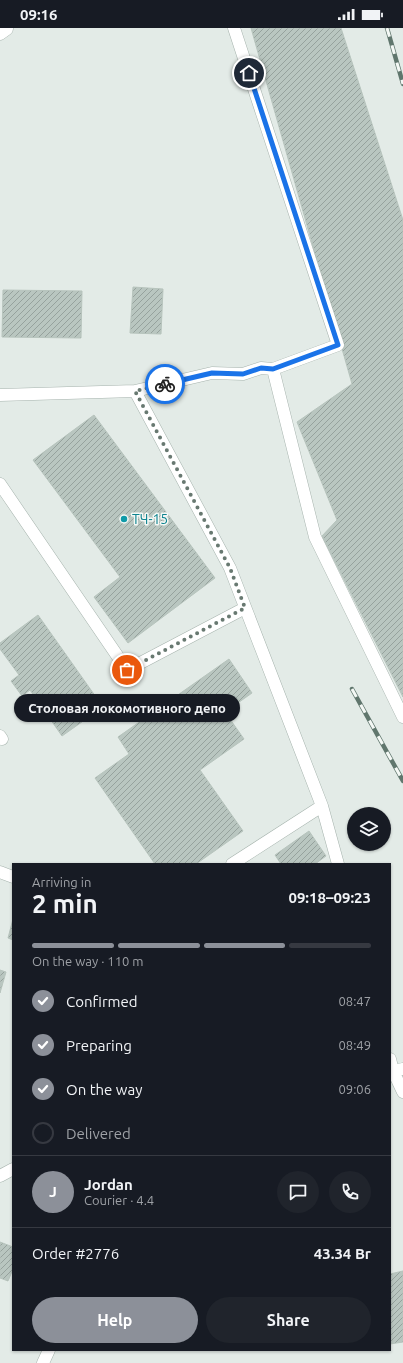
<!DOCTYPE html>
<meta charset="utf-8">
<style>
:root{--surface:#171b24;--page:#20242c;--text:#f1f3f6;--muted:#9ea1a6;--line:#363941;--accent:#8c9099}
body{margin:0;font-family:Ubuntu,sans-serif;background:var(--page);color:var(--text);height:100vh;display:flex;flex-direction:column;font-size:15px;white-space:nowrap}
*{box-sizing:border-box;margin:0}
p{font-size:13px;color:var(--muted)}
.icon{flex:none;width:22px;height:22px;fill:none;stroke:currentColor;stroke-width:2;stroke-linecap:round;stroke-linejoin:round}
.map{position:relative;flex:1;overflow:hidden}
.side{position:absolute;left:12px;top:835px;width:379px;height:488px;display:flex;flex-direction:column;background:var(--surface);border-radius:0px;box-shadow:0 1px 3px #0004}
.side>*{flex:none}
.buttons{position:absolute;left:347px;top:779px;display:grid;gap:8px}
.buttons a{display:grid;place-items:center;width:44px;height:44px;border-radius:50%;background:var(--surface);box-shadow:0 1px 3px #0004;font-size:20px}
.pin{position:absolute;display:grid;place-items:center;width:34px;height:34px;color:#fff;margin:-17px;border:2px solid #fff;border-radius:50%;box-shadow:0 1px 4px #0007}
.courier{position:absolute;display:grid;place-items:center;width:40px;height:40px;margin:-20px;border:3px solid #1a73e8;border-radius:50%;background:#fff;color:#222;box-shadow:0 1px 5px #0007}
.bubble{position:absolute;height:28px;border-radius:14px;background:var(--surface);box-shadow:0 1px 3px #0004;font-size:13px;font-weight:700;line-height:28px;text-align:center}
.summary em{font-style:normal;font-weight:700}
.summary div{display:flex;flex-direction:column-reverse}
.summary{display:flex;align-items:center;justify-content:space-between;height:68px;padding:0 20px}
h1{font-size:26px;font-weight:700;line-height:30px}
.bar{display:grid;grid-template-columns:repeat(4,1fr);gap:6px 4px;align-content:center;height:48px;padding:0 20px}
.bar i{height:5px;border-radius:3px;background:var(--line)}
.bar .on{background:var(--accent)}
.bar p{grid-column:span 4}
.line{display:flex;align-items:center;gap:10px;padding:0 20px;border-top:1px solid var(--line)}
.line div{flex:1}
.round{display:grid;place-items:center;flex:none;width:42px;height:42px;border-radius:21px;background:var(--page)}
ol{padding:0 20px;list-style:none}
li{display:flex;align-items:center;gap:12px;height:44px}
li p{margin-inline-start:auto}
li .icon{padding:4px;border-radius:50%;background:var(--accent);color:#fff;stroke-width:4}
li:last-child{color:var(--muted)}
li i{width:22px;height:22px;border:2px solid var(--line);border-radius:50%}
.cta{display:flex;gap:8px;margin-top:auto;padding:8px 20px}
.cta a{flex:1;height:46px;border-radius:24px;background:var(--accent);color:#fff;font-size:16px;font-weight:700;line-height:46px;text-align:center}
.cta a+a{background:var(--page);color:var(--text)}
.status{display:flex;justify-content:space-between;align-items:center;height:28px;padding:0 20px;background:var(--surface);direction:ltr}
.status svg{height:11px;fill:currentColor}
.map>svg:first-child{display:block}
.building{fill:url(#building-hatch);stroke:#b7c4bd}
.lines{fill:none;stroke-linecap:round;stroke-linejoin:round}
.minor-casing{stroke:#a6b3ad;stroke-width:13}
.minor{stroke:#fff;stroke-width:12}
.rail-casing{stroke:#60766d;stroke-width:4.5}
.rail{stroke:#f4f8f5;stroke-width:3;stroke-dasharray:9;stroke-linecap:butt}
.done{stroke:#687971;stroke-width:4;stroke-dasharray:0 7.2}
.route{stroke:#1a73e8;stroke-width:5}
.culture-dot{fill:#0f9aa8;stroke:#f4f8f5;stroke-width:1.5}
.labels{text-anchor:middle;stroke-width:3;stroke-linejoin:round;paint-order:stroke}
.culture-label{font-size:14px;fill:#0d838f;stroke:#f4f8f5;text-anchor:start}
</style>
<div class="status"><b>09:16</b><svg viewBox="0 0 49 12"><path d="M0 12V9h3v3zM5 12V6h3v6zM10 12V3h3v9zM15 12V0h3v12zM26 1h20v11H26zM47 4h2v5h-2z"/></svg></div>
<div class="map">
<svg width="403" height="1335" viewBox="0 0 403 1335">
<defs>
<pattern id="building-hatch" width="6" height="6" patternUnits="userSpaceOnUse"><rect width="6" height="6" fill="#b9c6c0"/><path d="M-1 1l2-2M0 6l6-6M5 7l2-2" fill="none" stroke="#96a29d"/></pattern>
</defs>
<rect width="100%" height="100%" fill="#e3ebe7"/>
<!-- building -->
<path class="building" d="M251 0H341L403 192V669L322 508 337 492 297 394 352 356Z
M133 259 163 261 161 306 130 305Z
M3 262 82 263 81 310 2 309Z
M94 387 215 550 128 615 94 569 120 549 33 432Z
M38 587 103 679 62 708 30 662 22 668 11 653 19 647 0 621V615Z
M229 631 252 665 225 684 244 711 200 742 243 803 196 836H155L95 750 129 726 118 709Z
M309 803 326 828 315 836H281L275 827Z
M13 891V912L8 910Z
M0 942 6 944 0 965Z
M0 1214 13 1219V1241L8 1253 0 1250Z
M403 1243V1314L390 1316V1246Z"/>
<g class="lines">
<defs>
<path id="minor" d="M0 6 7 1V0
M273 341 315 509 403 689
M135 363 230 540 322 778 232 836
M0 367 135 363 212 345 243 346 261 340 273 341 338 317 234 0
M0 456 127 642 245 580
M0 708 2 711
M322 778 338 836
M0 844 13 849
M390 1031 393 1043 403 1041
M390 1042 393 1043 403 1064
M0 1148 13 1141
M43 1335 49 1322"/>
</defs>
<!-- minor casing -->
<use href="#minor" class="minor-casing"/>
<!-- minor -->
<use href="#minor" class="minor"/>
<defs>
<path id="rail" d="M387 0 403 56
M352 661 403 753"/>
</defs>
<!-- rail casing -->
<use href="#rail" class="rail-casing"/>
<!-- rail -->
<use href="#rail" class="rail"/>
</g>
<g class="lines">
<!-- done -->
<path class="done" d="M127 642 245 580 230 540 135 363 165 356"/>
<!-- route -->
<path class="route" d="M165 356 212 345 243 346 261 340 273 341 338 317 249 45"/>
</g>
<!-- markers -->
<circle class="culture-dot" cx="124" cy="491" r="4"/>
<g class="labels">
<!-- culture labels -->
<g class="culture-label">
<text x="132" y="496">ТЧ-15</text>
</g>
</g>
</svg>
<div class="buttons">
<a><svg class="icon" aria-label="layers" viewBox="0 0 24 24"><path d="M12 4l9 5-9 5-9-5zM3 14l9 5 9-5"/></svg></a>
</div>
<div class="pin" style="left:127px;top:642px;background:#ea580c"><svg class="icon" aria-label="bag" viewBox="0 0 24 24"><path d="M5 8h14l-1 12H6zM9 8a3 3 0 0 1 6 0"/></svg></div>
<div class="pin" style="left:249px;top:45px;background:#1f2937"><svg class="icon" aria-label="home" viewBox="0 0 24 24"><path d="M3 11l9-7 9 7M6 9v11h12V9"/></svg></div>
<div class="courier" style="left:165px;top:356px"><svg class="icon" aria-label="bike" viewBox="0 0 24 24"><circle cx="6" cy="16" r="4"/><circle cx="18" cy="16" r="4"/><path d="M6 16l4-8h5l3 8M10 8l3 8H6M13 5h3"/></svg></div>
<div class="bubble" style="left:14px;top:666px;width:226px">Столовая локомотивного депо</div>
<section class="side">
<div class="summary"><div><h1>2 min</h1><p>Arriving in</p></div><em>09:18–09:23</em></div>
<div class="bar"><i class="on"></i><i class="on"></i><i class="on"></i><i></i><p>On the way · 110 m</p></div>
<ol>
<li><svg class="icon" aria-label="check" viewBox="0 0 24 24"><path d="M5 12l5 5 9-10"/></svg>Confirmed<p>08:47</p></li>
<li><svg class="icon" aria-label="check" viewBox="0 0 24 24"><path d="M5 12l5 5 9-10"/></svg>Preparing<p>08:49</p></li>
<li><svg class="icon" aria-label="check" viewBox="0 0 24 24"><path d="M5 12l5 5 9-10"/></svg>On the way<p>09:06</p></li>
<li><i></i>Delivered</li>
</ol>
<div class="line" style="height:72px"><b class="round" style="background:var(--accent);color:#fff">J</b><div><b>Jordan</b><p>Courier · 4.4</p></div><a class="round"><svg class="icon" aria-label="chat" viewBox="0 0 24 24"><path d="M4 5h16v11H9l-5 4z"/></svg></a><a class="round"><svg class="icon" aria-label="phone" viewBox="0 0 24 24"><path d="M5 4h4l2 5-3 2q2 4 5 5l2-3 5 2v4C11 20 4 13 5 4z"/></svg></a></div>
<div class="line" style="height:52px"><div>Order #2776</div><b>43.34 Br</b></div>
<div class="cta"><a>Help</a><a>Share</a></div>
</section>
</div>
